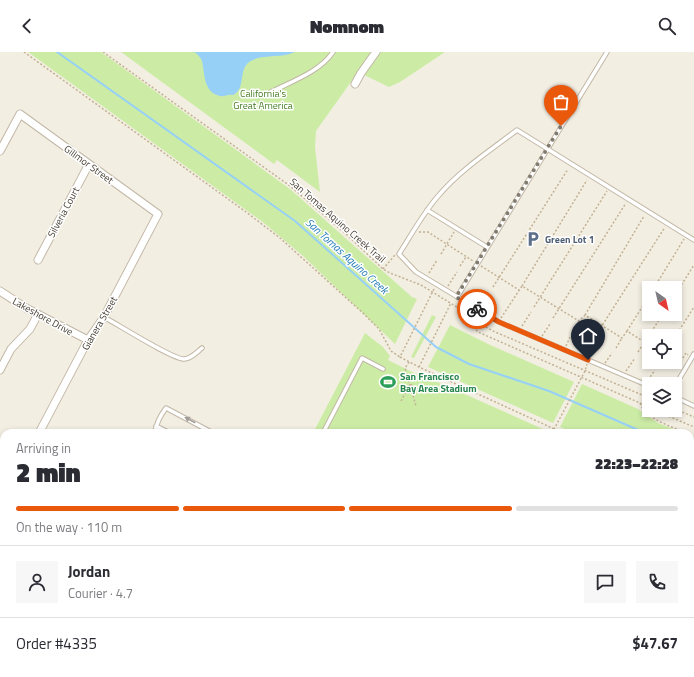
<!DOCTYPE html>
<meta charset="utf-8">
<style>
:root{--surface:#fff;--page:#f7f7f7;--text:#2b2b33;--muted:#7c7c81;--line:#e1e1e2;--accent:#ea580c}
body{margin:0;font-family:"Titillium Web",sans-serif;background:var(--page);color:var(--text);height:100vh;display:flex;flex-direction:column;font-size:15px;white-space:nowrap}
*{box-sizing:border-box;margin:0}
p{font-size:13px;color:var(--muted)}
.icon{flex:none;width:22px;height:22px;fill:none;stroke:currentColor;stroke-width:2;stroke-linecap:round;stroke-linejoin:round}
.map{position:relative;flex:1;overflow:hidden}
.drawer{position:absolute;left:0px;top:377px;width:694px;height:248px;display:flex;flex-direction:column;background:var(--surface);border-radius:12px 12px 0 0;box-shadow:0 2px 6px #0003}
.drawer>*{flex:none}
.needle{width:26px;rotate:146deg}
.fabs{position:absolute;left:642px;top:229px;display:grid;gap:8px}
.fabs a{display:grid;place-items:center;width:40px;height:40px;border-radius:0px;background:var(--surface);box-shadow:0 2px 6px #0003;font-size:20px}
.pin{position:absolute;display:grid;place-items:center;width:34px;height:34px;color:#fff;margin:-41px -17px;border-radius:50% 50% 50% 0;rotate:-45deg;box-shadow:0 0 4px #0007}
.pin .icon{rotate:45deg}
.courier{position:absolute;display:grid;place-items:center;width:40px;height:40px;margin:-20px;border:3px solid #ea580c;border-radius:50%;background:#fff;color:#222;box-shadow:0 1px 5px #0007}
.head em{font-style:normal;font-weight:800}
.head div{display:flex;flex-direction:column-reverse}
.head{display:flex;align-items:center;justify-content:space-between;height:68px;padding:0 16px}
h1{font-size:26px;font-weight:800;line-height:30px}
.bar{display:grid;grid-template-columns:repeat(4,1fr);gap:6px 4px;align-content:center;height:48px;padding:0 16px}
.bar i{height:5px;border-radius:3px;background:var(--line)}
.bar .on{background:var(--accent)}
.bar p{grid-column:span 4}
.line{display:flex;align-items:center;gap:10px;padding:0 16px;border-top:1px solid var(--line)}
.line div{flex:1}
.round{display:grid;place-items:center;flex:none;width:42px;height:42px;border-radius:0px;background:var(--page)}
header{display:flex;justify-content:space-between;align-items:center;height:52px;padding:0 16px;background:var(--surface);font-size:18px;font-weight:800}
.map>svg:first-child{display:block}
.green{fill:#cceca6}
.water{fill:#97d0f7}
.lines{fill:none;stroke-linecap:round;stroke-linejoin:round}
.stream{stroke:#97d0f7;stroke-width:2}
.lane-casing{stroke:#c2b8a7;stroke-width:5.5}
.street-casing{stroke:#c2b8a7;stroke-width:9}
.primary-casing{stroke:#eec054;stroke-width:14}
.path{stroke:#c2b193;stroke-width:1.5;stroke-dasharray:2 2;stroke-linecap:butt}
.lane{stroke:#fff;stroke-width:3.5}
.street{stroke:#fff;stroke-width:7}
.primary{stroke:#ffdf8e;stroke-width:12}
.tram{stroke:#939393;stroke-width:1}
.oneway{fill:#a29e98}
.done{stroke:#827b70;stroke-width:4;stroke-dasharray:0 7.2}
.route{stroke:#ea580c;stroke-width:5}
.labels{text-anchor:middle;stroke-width:3;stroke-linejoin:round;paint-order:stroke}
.park-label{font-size:10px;fill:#437b21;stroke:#fff}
.street-label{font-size:10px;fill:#453d32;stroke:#fff}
.service-label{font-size:10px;font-weight:bold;fill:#4e5e75;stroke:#fff;text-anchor:start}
.leisure-label{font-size:10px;font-weight:bold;fill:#27864d;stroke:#fff;text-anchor:start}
.water-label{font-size:11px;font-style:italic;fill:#227ab9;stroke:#fff}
</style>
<header><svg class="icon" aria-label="back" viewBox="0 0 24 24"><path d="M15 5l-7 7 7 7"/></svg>Nomnom<svg class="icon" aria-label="search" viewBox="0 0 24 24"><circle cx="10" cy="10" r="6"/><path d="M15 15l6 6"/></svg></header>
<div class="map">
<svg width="694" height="625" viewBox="0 0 694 625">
<rect width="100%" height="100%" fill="#f3eee2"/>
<!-- green -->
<path class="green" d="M28 0H101L290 137 412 245 417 247 395 292 303 204 264 171Z
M121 0H445L400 30 389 35 358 20 316 79 315 95 320 140 277 108 274 112Z
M432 263 436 265 414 306 411 305Z
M450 273 488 292 574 330 553 371 428 315Z
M365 281 383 295 390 304 388 308 422 325 424 323 459 341 460 340 552 381H313Z
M582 332 638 357 658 371 683 381H574L560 375Z
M690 384 694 386V432L690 430Z
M694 437V482L690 489V439Z
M230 621H393L391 625H227Z
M439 621H619L617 625H447Z"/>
<!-- water -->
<path class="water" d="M193 0H295C282 7 262 1 249 10 238 19 246 37 233 43 228 42 224 45 220 44 203 40 205 22 202 9 201 6 198 3 196 1Z"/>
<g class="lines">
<!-- stream -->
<path class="stream" d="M57 0 295 169 436 295 469 312 549 339 645 381
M690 402 694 404"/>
<defs>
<path id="lane" d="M269 41C290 30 320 20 333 0
M427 158 487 195
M457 245 607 0
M104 265C117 272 174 308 184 307 191 307 197 300 202 296
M649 334 499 270 416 220 399 202C412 182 423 161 439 143 460 118 491 98 517 78L694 188
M675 334 694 302
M675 345 694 354
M156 374 170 381
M155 381C156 371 160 364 166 356L213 381
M323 381 362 306 383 317
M0 518 4 520
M0 540 4 542
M107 621 115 625
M409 621 412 622 426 621 436 625
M26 625 28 621
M204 625 206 621
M222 625 224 621
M378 625V621"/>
<path id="street" d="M355 32 361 21 376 0
M0 99 20 62 158 162 104 265 88 288 39 381
M38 208 89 112
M0 239 26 256 88 288
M0 318 11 297 30 277 38 262
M0 456 4 448"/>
<path id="primary" d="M690 505 694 498
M690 547 694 539
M624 625 626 621
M653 625 654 621"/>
</defs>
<!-- lane casing -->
<use href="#lane" class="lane-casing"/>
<!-- street casing -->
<use href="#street" class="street-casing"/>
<!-- primary casing -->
<use href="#primary" class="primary-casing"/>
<!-- path -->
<path class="path" d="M24 0 246 160 280 186 364 262 379 277 391 299 400 305
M103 0 290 134 346 182 383 217 390 221 421 233 460 257 478 280 640 351C645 367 673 375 686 381
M419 180H428L473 209
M441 202 454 180
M460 214 466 205
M481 214 519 238
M383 217 395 203
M429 221 437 208
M448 234 457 220
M522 234 587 128
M493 235 568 117
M654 236 684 187
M434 237 400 305 419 315 563 381
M675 243 694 213
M481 254 490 241
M534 255 607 139
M472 261 479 271 493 279 649 346
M585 263 644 164
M501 266 522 234 579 269 585 263 622 286 627 279 649 293
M553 266 626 151
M522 274 531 260
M574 279 579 269
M627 279 649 244
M596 283 665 175
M542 284 550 272
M675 285 694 255
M566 294 570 285
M616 296 622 286
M638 300 663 262
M585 301 593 289
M675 309 679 312 686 301 688 303
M409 310 405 316 416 354
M605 311 612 301
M658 313 659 310
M419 315 451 251
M626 319 635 306
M648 328 655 318
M401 349 410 332 426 341
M640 351 649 356
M675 357 694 365
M654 358 694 375
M552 381 585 319 587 312
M690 383 694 384
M690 434 693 435
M690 457 694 452
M294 622 295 621"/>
<!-- lane -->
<use href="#lane" class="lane"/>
<!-- street -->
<use href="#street" class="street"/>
<!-- primary -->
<use href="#primary" class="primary"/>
<!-- tram -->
<path class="tram" d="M690 528 694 520
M637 625 639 621"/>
</g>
<!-- one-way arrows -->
<defs><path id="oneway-solid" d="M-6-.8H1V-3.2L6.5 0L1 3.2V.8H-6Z"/></defs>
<use class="oneway" href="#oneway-solid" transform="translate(190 368) rotate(-152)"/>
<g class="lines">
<!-- done -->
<path class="done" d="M477 257 456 245 561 74"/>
<!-- route -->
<path class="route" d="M477 257 499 270 588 308"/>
</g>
<!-- icons -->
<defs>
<symbol id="parking-bare" viewBox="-9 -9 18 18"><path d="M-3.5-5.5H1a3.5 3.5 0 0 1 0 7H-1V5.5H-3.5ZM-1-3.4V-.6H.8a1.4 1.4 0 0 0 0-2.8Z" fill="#5c6f8a" stroke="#fff" stroke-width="2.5" paint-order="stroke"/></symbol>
<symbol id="stadium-bare" viewBox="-9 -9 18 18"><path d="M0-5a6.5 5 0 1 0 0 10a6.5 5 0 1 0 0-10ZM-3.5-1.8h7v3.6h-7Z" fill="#2e9e5b" stroke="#fff" stroke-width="2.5" paint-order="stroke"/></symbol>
</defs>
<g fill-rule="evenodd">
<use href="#parking-bare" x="522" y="176" width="22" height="22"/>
<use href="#stadium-bare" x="377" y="319" width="22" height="22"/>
</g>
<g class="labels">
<!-- park labels -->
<g class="park-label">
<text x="263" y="45">California's<tspan x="263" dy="12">Great America</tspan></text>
</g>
<!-- street labels -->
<g class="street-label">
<text transform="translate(89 112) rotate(36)" y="4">Gillmor Street</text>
<text transform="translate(63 160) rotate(-62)" y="4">Silveria Court</text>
<text transform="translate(338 168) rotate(41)" y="4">San Tomas Aquino Creek Trail</text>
<text transform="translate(43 264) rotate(29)" y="4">Lakeshore Drive</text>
<text transform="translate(99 271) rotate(-60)" y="4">Gianera Street</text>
</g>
<!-- service labels -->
<g class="service-label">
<text x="545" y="191">Green Lot 1</text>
</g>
<!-- leisure labels -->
<g class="leisure-label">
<text x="400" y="328">San Francisco<tspan x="400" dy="12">Bay Area Stadium</tspan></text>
</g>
<!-- water labels -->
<g class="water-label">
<text transform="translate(347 204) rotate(42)" y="4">San Tomas Aquino Creek</text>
</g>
</g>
</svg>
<div class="fabs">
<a><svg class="needle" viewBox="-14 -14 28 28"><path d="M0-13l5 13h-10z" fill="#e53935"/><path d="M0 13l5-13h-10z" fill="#7c7c81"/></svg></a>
<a><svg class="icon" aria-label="locate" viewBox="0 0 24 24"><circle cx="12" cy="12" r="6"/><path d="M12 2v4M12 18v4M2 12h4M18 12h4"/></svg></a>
<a><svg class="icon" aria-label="layers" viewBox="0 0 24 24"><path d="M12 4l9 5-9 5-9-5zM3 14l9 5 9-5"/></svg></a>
</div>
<div class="pin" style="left:561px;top:74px;background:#ea580c"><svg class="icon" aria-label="bag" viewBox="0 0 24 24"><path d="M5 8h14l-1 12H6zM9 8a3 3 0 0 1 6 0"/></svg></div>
<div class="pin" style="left:588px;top:308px;background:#1f2937"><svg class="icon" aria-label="home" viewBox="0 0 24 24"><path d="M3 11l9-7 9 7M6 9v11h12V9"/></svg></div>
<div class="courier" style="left:477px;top:257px"><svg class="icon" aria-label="bike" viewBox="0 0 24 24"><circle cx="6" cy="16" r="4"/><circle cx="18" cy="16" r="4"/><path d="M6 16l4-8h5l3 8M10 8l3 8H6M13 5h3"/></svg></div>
<section class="drawer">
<div class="head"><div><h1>2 min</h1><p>Arriving in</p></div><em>22:23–22:28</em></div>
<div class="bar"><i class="on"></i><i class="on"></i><i class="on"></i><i></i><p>On the way · 110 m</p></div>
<div class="line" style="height:72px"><a class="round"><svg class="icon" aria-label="person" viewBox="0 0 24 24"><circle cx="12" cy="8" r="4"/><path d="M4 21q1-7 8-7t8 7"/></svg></a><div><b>Jordan</b><p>Courier · 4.7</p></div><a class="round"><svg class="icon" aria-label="chat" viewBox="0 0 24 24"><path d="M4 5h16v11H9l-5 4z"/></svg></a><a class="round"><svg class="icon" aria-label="phone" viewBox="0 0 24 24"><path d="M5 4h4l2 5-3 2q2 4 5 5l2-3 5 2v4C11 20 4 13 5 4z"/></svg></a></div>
<div class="line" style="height:52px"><div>Order #4335</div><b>$47.67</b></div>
</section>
</div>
